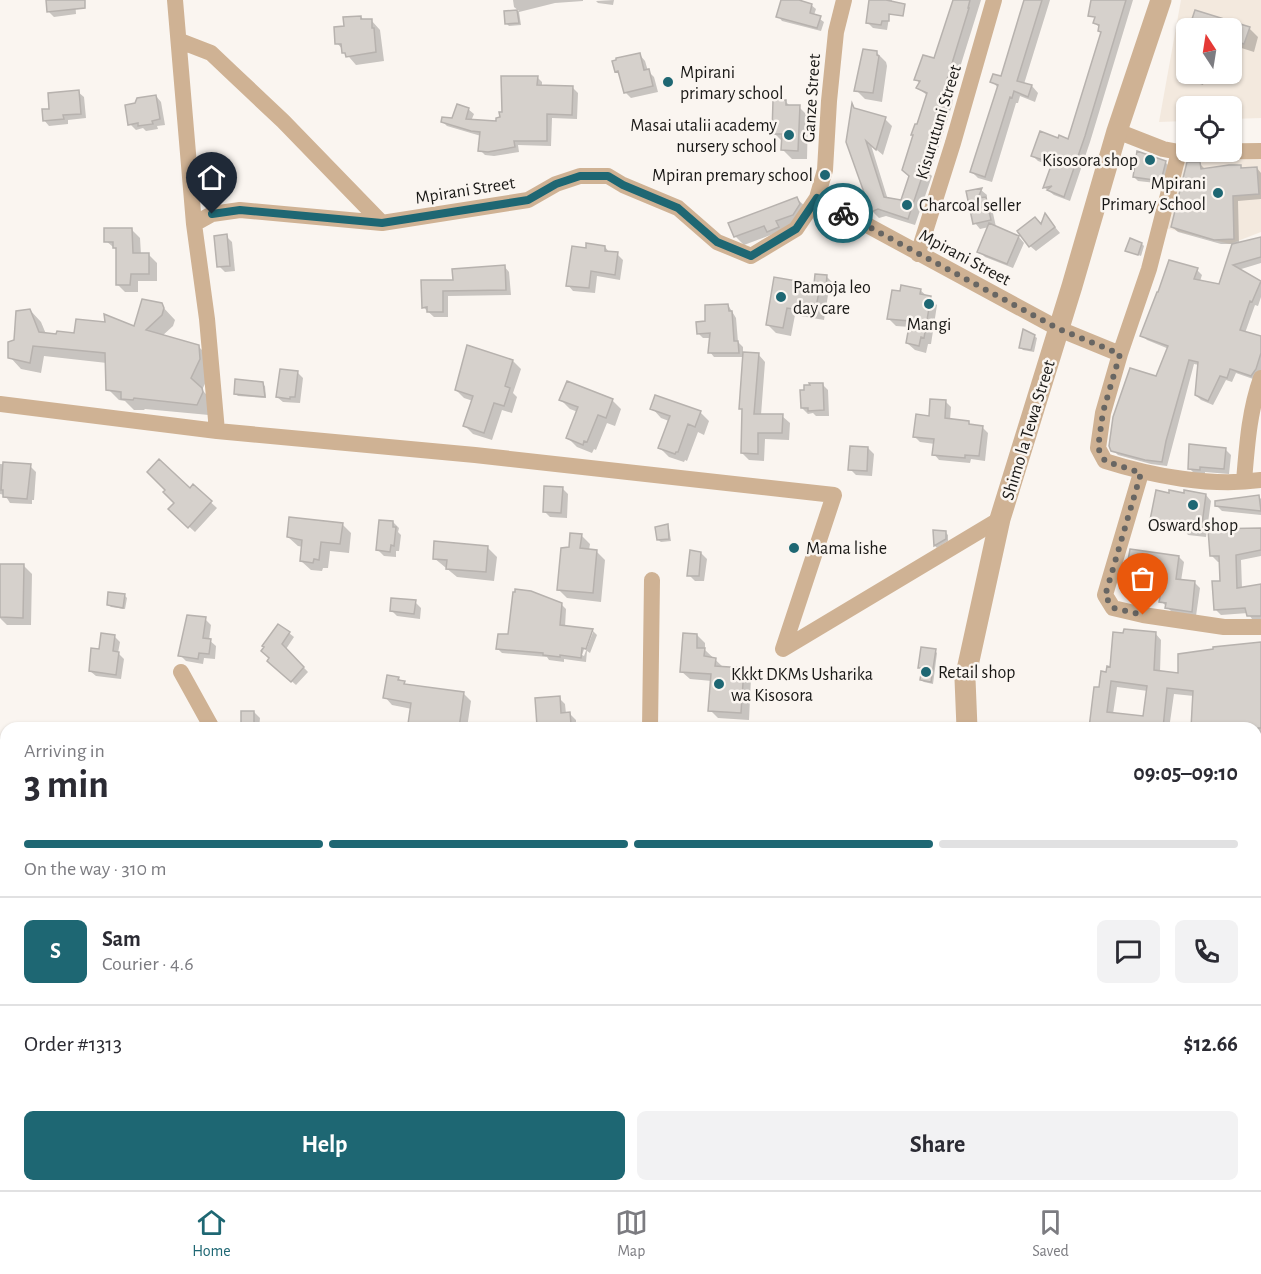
<!DOCTYPE html>
<meta charset="utf-8">
<style>
:root{--surface:#fff;--page:#f2f2f3;--text:#2b2b33;--muted:#7c7c81;--line:#e1e1e2;--accent:#1e6773}
body{margin:0;font-family:"Alegreya Sans",sans-serif;background:var(--page);color:var(--text);height:100vh;display:flex;flex-direction:column;font-size:22px;white-space:nowrap}
*{box-sizing:border-box;margin:0}
p{font-size:20px;color:var(--muted)}
.icon{flex:none;width:33px;height:33px;fill:none;stroke:currentColor;stroke-width:2;stroke-linecap:round;stroke-linejoin:round}
.map{position:relative;flex:1;overflow:hidden}
.sheet{position:absolute;left:0px;top:722px;width:1262px;height:470px;display:flex;flex-direction:column;background:var(--surface);border-radius:18px 18px 0 0;box-shadow:0 2px 4px #0004}
.sheet>*{flex:none}
.needle{width:39px;rotate:348deg}
.buttons{position:absolute;left:1176px;top:18px;display:grid;gap:12px}
.buttons a{display:grid;place-items:center;width:66px;height:66px;border-radius:9px;background:var(--surface);box-shadow:0 2px 4px #0004;font-size:30px}
.pin{position:absolute;display:grid;place-items:center;width:51px;height:51px;color:#fff;margin:-62px -26px;border-radius:50% 50% 50% 0;rotate:-45deg;box-shadow:0 0 6px #0007}
.pin .icon{rotate:45deg}
.courier{position:absolute;display:grid;place-items:center;width:60px;height:60px;margin:-30px;border:4px solid #1e6773;border-radius:50%;background:#fff;color:#222;box-shadow:0 2px 8px #0007}
.head em{font-style:normal;font-weight:700}
.head div{display:flex;flex-direction:column-reverse}
.head{display:flex;align-items:center;justify-content:space-between;height:102px;padding:0 24px}
h1{font-size:39px;font-weight:700;line-height:45px}
.bar{display:grid;grid-template-columns:repeat(4,1fr);gap:9px 6px;align-content:center;height:72px;padding:0 24px}
.bar i{height:8px;border-radius:4px;background:var(--line)}
.bar .on{background:var(--accent)}
.bar p{grid-column:span 4}
.line{display:flex;align-items:center;gap:15px;padding:0 24px;border-top:2px solid var(--line)}
.line div{flex:1}
.round{display:grid;place-items:center;flex:none;width:63px;height:63px;border-radius:9px;background:var(--page)}
.action{display:flex;gap:12px;margin-top:auto;padding:12px 24px}
.action a{flex:1;height:69px;border-radius:9px;background:var(--accent);color:#fff;font-size:24px;font-weight:700;line-height:69px;text-align:center}
.action a+a{background:var(--page);color:var(--text)}
.menu{display:flex;justify-content:space-around;align-items:center;height:84px;border-top:2px solid var(--line);background:var(--surface);font-size:16px;color:var(--muted)}
.menu a{display:grid;justify-items:center;gap:3px}
.menu .on{color:var(--accent)}
.map>svg:first-child{display:block}
.built{fill:#f3e9de;fill-rule:evenodd}
.green{fill:#fce3c9}
.shadow{fill:#0003;fill-rule:evenodd}
.building{fill:#d6d1cc;stroke:#b7b2ae;stroke-width:1.5;fill-rule:evenodd}
.lines{fill:none;stroke-linecap:round;stroke-linejoin:round}
.service{stroke:#cfb294;stroke-width:8}
.minor{stroke:#cfb294;stroke-width:16}
.tertiary{stroke:#cfb294;stroke-width:21}
.done{stroke:#686663;stroke-width:6;stroke-dasharray:0 10.8}
.route{stroke:#1e6773;stroke-width:8}
.poi-dot{fill:#1e6773;stroke:#faf5f0;stroke-width:2}
.labels{text-anchor:middle;stroke-width:5;stroke-linejoin:round;paint-order:stroke}
.poi-label{font-size:18px;fill:#1a1917;stroke:#faf5f0;text-anchor:start}
.street-label{font-size:18px;fill:#1a1917;stroke:#faf5f0}
</style>
<div class="map">
<svg width="1261" height="1190" viewBox="0 0 1261 1190">
<rect width="100%" height="100%" fill="#faf5f0"/>
<!-- built -->
<path class="built" d="M1181 0H1261V118L1232 119V106H1186V121L1159 122ZM1186 28H1232V74H1186Z
M1184 158H1261V232L1230 244 1165 228Z"/>
<!-- green -->
<path class="green" d="M1261 765V800H1256V767Z"/>
<!-- shadow -->
<path class="shadow" d="M48 0H75L76 14 54 17 49 12Z
M513 0H583V1L555 3 519 12 521 25 509 26 507 24 506 12 519 11 514 7Z
M614 0 613 5 598 3 596 1Z
M783 0H800L799 2 811 5 816 9 814 15 824 22 821 31 782 21 778 16Z
M870 0H892L887 30 873 28 867 22Z
M952 0H981L952 93 953 102 930 174 932 176 915 225 886 216 879 218 872 211 853 107 858 111 885 119 892 126 883 155 871 145 888 200 902 202 910 176 928 96 918 88 920 84 916 79 935 60 954 2Z
M1026 0H1050L1024 84 1032 86 1038 93 1035 102 1020 96 1018 103H1016L992 182 978 178 972 172 998 88 992 81 1002 78Z
M1100 0H1133L1090 142 1070 201 1054 195 1045 188 1052 166 1038 161 1032 155 1059 140 1069 141 1102 34 1099 31 1100 28 1095 23Z
M1196 12 1249 28 1258 37 1254 52 1232 45V28H1191Z
M361 17 364 21 371 20 380 30 384 61 356 65 337 43 346 28Z
M1186 45V74H1206L1203 85 1188 80 1179 71Z
M877 53 886 62 887 66 882 102 865 99 856 90Z
M640 55 645 61 648 71 654 77 658 92 631 98 625 92 621 76 616 71Z
M537 77 542 82V86L573 88 578 93 577 119 552 118 551 146 518 145 519 152 494 156 485 155 480 150 481 136 447 126 442 121 453 120 468 109 474 114 471 121 498 123Z
M78 92 84 97 86 118 68 120V124L49 126 44 120Z
M156 96 161 102 165 125 157 126 158 129 146 131 143 128 136 130 130 124Z
M786 102 790 106 799 107 808 116 807 159H792L783 150V142L774 133Z
M1165 162 1169 166 1165 184 1138 181 1134 177Z
M1200 164 1206 170 1240 167 1243 169 1257 168 1261 173V199L1238 201 1239 244 1261 238V263L1238 270 1261 283V297L1258 306 1255 305 1245 333 1261 337V373L1256 380 1236 373 1232 382 1226 380 1213 405 1201 400 1196 395 1199 365 1194 364 1167 466 1151 464 1118 455 1113 450 1157 378 1169 349 1147 340 1142 335 1197 270 1202 275 1200 281 1220 285 1234 244H1221L1178 232 1172 227Z
M981 190 987 195 986 199 991 204 996 227 1019 237 1024 243 1013 268 985 257 979 251 989 227 980 229 975 223 968 192Z
M797 199 806 207 802 223 744 245 735 236Z
M1045 215 1060 233 1036 251 1030 246Z
M132 230 140 238 141 255H149L157 263V281H138V292H125L117 284 118 251 106 241Z
M226 236 232 242 235 271 225 272 219 266Z
M1142 244 1144 246 1141 256 1127 250Z
M605 247 610 253 617 254 623 260 620 280 597 276 595 293 573 291 568 285 587 249Z
M504 266 509 272 511 295 448 296V317H434L423 307 455 281Z
M826 276 835 285 834 295H828L824 320 795 315 791 336 776 333 767 324 775 279 815 286Z
M920 290 937 305 931 344H928L926 353 915 350 907 343 910 327 896 326 889 319Z
M161 305 175 320 173 326 162 336 198 346 210 358 211 371 202 390 213 401 209 415 145 409 144 410H134L125 401 119 400 108 389 107 363 44 356 41 373 21 369 10 357 15 341 30 310 41 322 46 334 76 335 135 328Z
M728 305 736 318 738 342 743 347V353L758 354 765 362 761 415 782 416 790 423 789 440 765 439 764 461 749 460 742 453 743 411 741 408 744 357H714L710 352 711 338H703L698 333Z
M1034 336 1037 338 1034 352 1023 350 1021 348Z
M513 361 521 369 513 393 517 397 512 413 502 410 492 440 473 434 465 426 473 401 464 398 456 390Z
M297 372 303 378 300 403 283 402 277 397Z
M262 384 265 386 266 398 238 396 235 393Z
M822 384 828 390 829 416H816L813 413 808 414 802 408Z
M561 400H612L621 409 615 426 607 423 596 450 594 449 592 453 577 447 568 438 578 412 570 409Z
M945 401 951 407 950 420 968 422 972 426 983 428 988 433 985 461 971 459 970 463 939 460 934 454 935 444 920 442 914 436Z
M652 408 700 412 709 421 704 435 698 432 687 461 685 460 684 462 669 457 660 448 669 421 661 418Z
M868 448 874 454 872 476 856 475 850 469Z
M1225 449 1231 455 1229 474 1205 472V475L1195 474 1189 468Z
M0 464 30 466 36 472 34 500H32V504L10 503 5 495 0 494Z
M193 486 217 508 195 532 170 509Z
M562 488 568 494 567 518 550 517 544 511Z
M1170 495H1206L1211 501 1206 537 1188 535 1186 532 1157 526 1151 520Z
M1259 497 1261 499V515L1222 511 1216 505Z
M393 522 399 528 398 532 401 535 399 551H396V557L384 556 378 550Z
M342 524 351 533 349 553 330 551 328 568H323L322 571 311 570 301 561 303 547 298 546 288 537Z
M667 526 669 529 671 541 661 542 658 540Z
M1261 530V556L1241 560 1242 588 1261 586V621L1254 622 1248 613 1221 615 1215 609 1222 582 1221 562H1218L1212 556Z
M935 532H945L948 535V541L937 548 935 546Z
M581 535 590 544 589 550 596 551 605 560 601 602 567 598 558 589 570 548Z
M488 548 497 557 494 581 457 577 434 558Z
M701 553 707 559 704 581H695L689 575Z
M1179 557 1184 562 1181 581 1195 583 1200 588 1196 616 1172 612 1161 601 1162 596 1156 595 1150 590 1151 584 1131 582 1126 577Z
M24 566 32 574 31 625H7L0 618V594Z
M125 596 127 598 125 609 111 607 108 604Z
M415 602 421 608 420 619 397 616 391 610Z
M561 604 566 609 565 627 592 630 597 635 590 653 587 651 586 662 564 659V662L549 660 547 657 502 653 497 648 509 635ZM590 632H593L584 656 582 655Z
M205 619 211 625 209 640 216 646 215 659 204 658 203 664 186 661 180 655Z
M289 633 294 637 286 649 308 672 296 685 269 661Z
M1155 633 1161 640 1160 672 1179 675 1261 644V737H1256V728H1142L1148 691 1117 687 1113 714 1091 728 1100 689 1111 668ZM1174 694 1194 696 1192 725 1170 722Z
M697 635 705 643V650L723 667 743 669 751 677 749 720 718 718 710 710 712 681 690 679 682 672Z
M114 636 120 642 118 653 124 659 121 679 96 676 90 671Z
M935 651 937 653 933 684 924 682 921 680 923 670 920 667Z
M398 678 408 686 463 693 471 701 467 728H416L412 724V709L392 705 385 697Z
M559 698 565 704 566 714H570L576 720V728H540L538 725Z
M254 712 260 718 259 728H242Z
M1261 909V1016L1256 1023V916Z
M1256 1030 1261 1034V1080L1256 1087Z
M1261 1141V1181L1256 1177V1148Z
M216 1185H328V1190H216Z
M367 1185H510V1190H370Z
M537 1185H683V1190H537Z
M716 1185H845V1190H716Z
M923 1185H1002V1190H915V1186Z
M1097 1185H1130L1128 1187 1132 1190H1093Z
M1226 1185H1236L1242 1190H1222Z"/>
<!-- building -->
<path class="building" d="M46 0H85V8L47 12Z
M781 0H799L812 4 810 13 821 16 817 28 776 17Z
M869 0H886L905 4 903 16 889 14V21H882L881 25 866 23Z
M953 0H970L968 8H969L945 86H947L945 92 947 93 923 167 925 168 908 219 878 209 871 212 846 142 852 103 854 108 886 117 876 150 866 141 884 197 901 200 909 176 902 170 913 135H911L915 124H917L927 93 916 88 920 81 914 80 923 55 934 58Z
M1024 0H1042L1017 81 1032 85 1028 97 1014 91 1012 98 1010 97 985 177 970 172 998 85 990 82 993 74 1001 76Z
M1091 0H1126L1085 136 1064 197 1047 190 1052 186 1043 188 1052 163 1031 156 1040 131 1058 138 1059 135 1068 139 1101 32 1098 31 1099 25 1093 23 1095 17 1088 16Z
M517 10 519 23 505 24 504 11Z
M1195 10 1250 27 1244 44 1232 40V28H1189Z
M361 16V19H372V28H374L376 52 346 57 345 53H342L341 44H335L334 27 344 26 343 17Z
M863 49 877 51V55L879 56 873 93 854 91Z
M640 53 644 70 649 69 653 86 624 93 618 71 615 72 612 61 616 60V58Z
M501 76H538L537 85 573 86 572 115 547 114V141H514L515 147 488 152 478 151 480 132 471 131 441 122 442 117 452 118 457 104 469 108 466 119 496 121V118L500 117 499 112H502Z
M79 90 81 114 63 115 64 119 43 121 42 109H49L48 93Z
M156 95 160 119 152 121 153 124 138 126V123L128 125 125 105 135 103 137 98Z
M773 100H786V105H800L798 151 781 150 782 134H772Z
M1137 151 1166 161 1161 181 1133 177Z
M1187 162H1200L1201 169 1229 165H1241V168L1257 167 1259 194 1233 196 1234 239 1214 240 1171 227Z
M982 188 978 198 986 197 991 220 973 224 966 191Z
M797 197 800 204 793 215 776 221 779 227 767 232 764 226 734 237 728 223Z
M1045 213 1055 227 1029 247 1017 231 1035 217 1041 224Z
M989 223 1019 236 1007 264 977 252Z
M104 228H132L133 253H149V274H131L130 285H116V248H113V242H104Z
M227 234 230 266 217 267 214 236Z
M1261 237V257L1233 265 1261 281 1252 302 1250 301 1240 330 1261 336V353L1256 369 1251 376 1230 369 1227 378 1220 376 1208 401 1195 395 1198 362 1189 360 1166 441 1162 462 1145 460 1111 451 1109 446 1113 417 1130 368 1156 376 1168 346 1140 336 1157 292H1158L1169 260 1198 268 1194 279 1219 284 1232 244Z
M1130 238 1142 243 1138 255 1125 251Z
M586 243 605 246V251L618 252 615 275 591 271 589 288 566 286 572 246 586 248Z
M505 265 506 290 443 291V312H427V307L422 308 421 280H453L452 269Z
M815 274 827 275 826 287H820L815 312 787 308 783 328 766 325 774 277 814 284Z
M901 285 921 289 920 294 931 296 924 338 921 337 919 346 906 343 910 321 887 319 892 290 900 291Z
M142 299 162 303 164 308 162 315 146 330 199 345 200 359 191 378 202 388 203 392 197 405 134 398 133 400 121 399V392L106 390 105 353 33 346 30 363 8 358V342L14 340 16 311 30 309 39 332 56 334 57 331 74 333 76 319 105 322 104 314 134 326Z
M728 304 729 311H732L734 341H738L739 353H708L710 333 697 334 696 322 705 321V305Z
M1023 329 1035 335 1031 350 1019 348Z
M467 345 513 360 505 386 510 388 504 406 494 403 484 433 463 426 473 396 455 390Z
M743 352 759 353 754 414H783L782 433H758V454L741 453 742 409H739Z
M280 369 298 371 295 397H290V399L276 397Z
M235 379 263 382 265 397 234 394Z
M567 381 613 399 606 418 598 415 587 442 584 441 583 445 566 438 578 407 559 400Z
M809 383H823L824 410 808 411V408H801L800 390H804V385H810Z
M655 395 701 411 695 427 688 424 678 452H676L675 454 658 448 670 416 650 409Z
M930 399 946 400 945 418 969 421V424L983 426 979 456 965 455V458L932 455 934 439 913 437 916 414 929 416Z
M1189 444 1226 448 1224 469 1200 467V470L1188 469Z
M850 446 868 447 867 471 848 470Z
M159 459 190 488 193 484 212 501 188 528 168 509 174 503 163 492 165 490 147 472Z
M3 462 31 464 27 499 3 497V490H1Z
M544 486 563 487 561 513 543 512Z
M1156 490 1169 493V490L1184 493V490L1206 494 1201 532 1181 529V527L1150 520Z
M1259 495 1261 511 1215 506V501Z
M289 517 343 523 340 544 321 542 319 560 314 559 313 563 300 561 302 540 287 537Z
M379 520 393 521V527H396L394 546 391 545 390 552 376 550Z
M668 524 669 539 657 540 655 527Z
M1261 528V550L1236 555 1237 588 1261 584V616H1247L1245 608 1214 610 1212 581H1220L1219 556H1210L1208 529Z
M933 530 946 531V539L934 546Z
M570 533 582 534 580 548 597 550 593 593 557 590 561 548 569 547Z
M434 541 488 546 486 572 446 569 447 560 433 559Z
M1130 549 1179 556 1176 579 1195 581 1192 612 1165 608 1166 603 1159 602 1161 592 1149 590 1150 580 1125 577Z
M690 550 701 552 699 576H687Z
M0 564H24L23 618 0 617Z
M515 589 531 591 562 603 560 625 593 629 586 649 582 648 581 658 560 655V657L543 655V653L496 649 498 634H508L513 592H515Z
M108 592 125 594 123 608 107 605Z
M391 598 416 600 414 614 390 611Z
M187 615 206 617 203 638 211 639 209 654 199 653 198 659 178 656Z
M278 624 290 632 282 644 304 667 291 682 267 661 269 658 261 651 264 647 262 646Z
M1124 629 1156 632 1154 670 1178 673V654L1213 649V647L1261 642V728H1191L1193 691 1167 688 1163 728H1089L1094 687H1099L1101 671 1106 672 1107 666 1110 667 1113 632 1123 633ZM1111 681 1147 686 1143 716 1107 712Z
M101 633 115 635 113 651 119 652 116 675 89 671 91 648 99 649Z
M683 633 697 634V648H705L704 656 716 658 715 666 744 668 741 713 708 711 711 674 680 672Z
M921 647 936 649 931 682 920 680 922 668H918Z
M387 675 399 677 398 680 405 681 404 684 464 692 459 728H431L408 724 411 703 383 698Z
M560 696 561 713 570 712 571 724 537 726 535 698Z
M241 711H254V728H241Z"/>
<g class="lines">
<!-- service -->
<path class="service" d="M0 1050 6 1048"/>
<!-- minor -->
<path class="minor" d="M175 0 194 224 207 319 217 431
M180 41 211 53 231 72 283 121 382 223
M1117 131 1163 149 1179 152 1261 151
M1179 152 1149 269 1120 354 1103 413 1098 448 1105 461C1152 476 1211 487 1261 480
M817 198 825 170 829 101 836 32 844 0
M194 224 212 214 240 210 382 223 528 200 556 184 580 176H608L623 185 678 208 717 242 751 256 796 229 817 198 1059 329 1120 354
M918 254 953 143 994 0
M0 404 217 431 475 455 834 495 783 649 1000 519
M1141 473 1105 595 1113 608 1143 615 1224 627H1261
M1244 481C1247 446 1249 412 1261 378
M181 672 212 728
M650 728 652 580
M0 883H6
M1256 1109 1261 1102
M184 1185V1190
M347 1190V1185
M517 1190V1185
M692 1190V1185
M855 1190V1185
M1192 1190 1196 1185"/>
<!-- tertiary -->
<path class="tertiary" d="M967 728 965 679 1000 519 1072 286 1117 131 1161 0
M1256 838 1261 837"/>
</g>
<g class="lines">
<!-- done -->
<path class="done" d="M843 213 1059 329 1120 354 1103 412 1098 448 1105 461 1141 473 1105 596 1113 608 1143 615"/>
<!-- route -->
<path class="route" d="M212 214 240 210 382 223 528 200 556 184 580 176H608L623 185 678 208 717 242 751 256 796 229 817 198 843 213"/>
</g>
<!-- markers -->
<g class="poi-dot">
<circle cx="668" cy="82" r="6"/>
<circle cx="789" cy="135" r="6"/>
<circle cx="1150" cy="160" r="6"/>
<circle cx="825" cy="175" r="6"/>
<circle cx="1218" cy="193" r="6"/>
<circle cx="907" cy="205" r="6"/>
<circle cx="781" cy="297" r="6"/>
<circle cx="929" cy="304" r="6"/>
<circle cx="1193" cy="505" r="6"/>
<circle cx="794" cy="548" r="6"/>
<circle cx="926" cy="672" r="6"/>
<circle cx="719" cy="684" r="6"/>
</g>
<g class="labels">
<!-- poi labels -->
<g class="poi-label">
<text x="680" y="78">Mpirani<tspan x="680" dy="21">primary school</tspan></text>
<text x="777" y="131" text-anchor="end">Masai utalii academy<tspan x="777" dy="21">nursery school</tspan></text>
<text x="1138" y="166" text-anchor="end">Kisosora shop</text>
<text x="813" y="181" text-anchor="end">Mpiran premary school</text>
<text x="1206" y="189" text-anchor="end">Mpirani<tspan x="1206" dy="21">Primary School</tspan></text>
<text x="919" y="211">Charcoal seller</text>
<text x="793" y="293">Pamoja leo<tspan x="793" dy="21">day care</tspan></text>
<text x="929" y="330" text-anchor="middle">Mangi</text>
<text x="1193" y="531" text-anchor="middle">Osward shop</text>
<text x="806" y="554">Mama lishe</text>
<text x="938" y="678">Retail shop</text>
<text x="731" y="680">Kkkt DKMs Usharika<tspan x="731" dy="21">wa Kisosora</tspan></text>
</g>
<!-- street labels -->
<g class="street-label">
<text transform="translate(811 98) rotate(-86)" y="6">Ganze Street</text>
<text transform="translate(938 122) rotate(-73)" y="6">Kisurutuni Street</text>
<text transform="translate(465 190) rotate(-9)" y="6">Mpirani Street</text>
<text transform="translate(965 257) rotate(28)" y="6">Mpirani Street</text>
<text transform="translate(1028 430) rotate(-73)" y="6">Shimo la Tewa Street</text>
</g>
</g>
</svg>
<div class="buttons">
<a><svg class="needle" viewBox="-14 -14 28 28"><path d="M0-13l5 13h-10z" fill="#e53935"/><path d="M0 13l5-13h-10z" fill="#7c7c81"/></svg></a>
<a><svg class="icon" aria-label="locate" viewBox="0 0 24 24"><circle cx="12" cy="12" r="6"/><path d="M12 2v4M12 18v4M2 12h4M18 12h4"/></svg></a>
</div>
<div class="pin" style="left:1143px;top:615px;background:#ea580c"><svg class="icon" aria-label="bag" viewBox="0 0 24 24"><path d="M5 8h14l-1 12H6zM9 8a3 3 0 0 1 6 0"/></svg></div>
<div class="pin" style="left:212px;top:214px;background:#1f2937"><svg class="icon" aria-label="home" viewBox="0 0 24 24"><path d="M3 11l9-7 9 7M6 9v11h12V9"/></svg></div>
<div class="courier" style="left:843px;top:213px"><svg class="icon" aria-label="bike" viewBox="0 0 24 24"><circle cx="6" cy="16" r="4"/><circle cx="18" cy="16" r="4"/><path d="M6 16l4-8h5l3 8M10 8l3 8H6M13 5h3"/></svg></div>
<section class="sheet">
<div class="head"><div><h1>3 min</h1><p>Arriving in</p></div><em>09:05–09:10</em></div>
<div class="bar"><i class="on"></i><i class="on"></i><i class="on"></i><i></i><p>On the way · 310 m</p></div>
<div class="line" style="height:108px"><b class="round" style="background:var(--accent);color:#fff">S</b><div><b>Sam</b><p>Courier · 4.6</p></div><a class="round"><svg class="icon" aria-label="chat" viewBox="0 0 24 24"><path d="M4 5h16v11H9l-5 4z"/></svg></a><a class="round"><svg class="icon" aria-label="phone" viewBox="0 0 24 24"><path d="M5 4h4l2 5-3 2q2 4 5 5l2-3 5 2v4C11 20 4 13 5 4z"/></svg></a></div>
<div class="line" style="height:78px"><div>Order #1313</div><b>$12.66</b></div>
<div class="action"><a>Help</a><a>Share</a></div>
</section>
</div>
<nav class="menu">
<a class="on"><svg class="icon" aria-label="home" viewBox="0 0 24 24"><path d="M3 11l9-7 9 7M6 9v11h12V9"/></svg>Home</a>
<a><svg class="icon" aria-label="map" viewBox="0 0 24 24"><path d="M3 6l6-2 6 2 6-2v14l-6 2-6-2-6 2zM9 4v14M15 6v14"/></svg>Map</a>
<a><svg class="icon" aria-label="saved" viewBox="0 0 24 24"><path d="M7 4h10v16l-5-4-5 4z"/></svg>Saved</a>
</nav>
